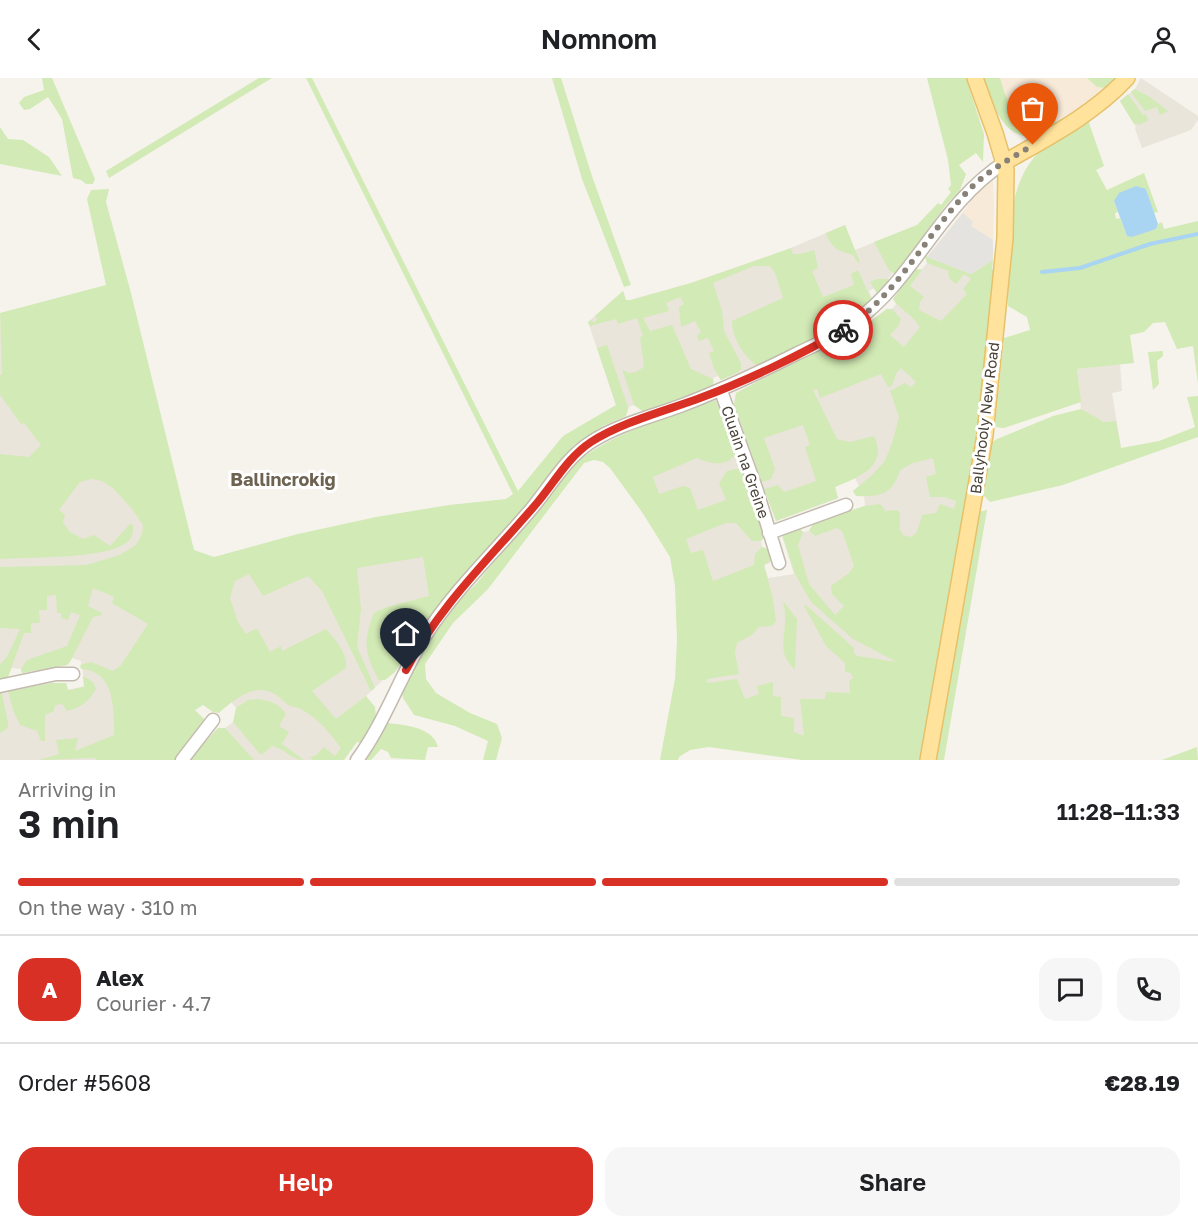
<!DOCTYPE html>
<meta charset="utf-8">
<style>
:root{--surface:#fff;--page:#f6f6f6;--text:#202124;--muted:#757577;--line:#e0e0e0;--accent:#d93025}
body{margin:0;font-family:"Golos Text",sans-serif;background:var(--page);color:var(--text);height:100vh;display:flex;flex-direction:column;font-size:22px;white-space:nowrap}
*{box-sizing:border-box;margin:0}
p{font-size:20px;color:var(--muted)}
.icon{flex:none;width:33px;height:33px;fill:none;stroke:currentColor;stroke-width:2;stroke-linecap:round;stroke-linejoin:round}
.map{position:relative;height:682px;overflow:hidden}
.sheet{display:flex;flex-direction:column;background:var(--surface);flex:1}
.sheet>*{flex:none}
.pin{position:absolute;display:grid;place-items:center;width:51px;height:51px;color:#fff;margin:-62px -26px;border-radius:50% 50% 50% 0;rotate:-45deg;box-shadow:0 0 6px #0007}
.pin .icon{rotate:45deg}
.courier{position:absolute;display:grid;place-items:center;width:60px;height:60px;margin:-30px;border:4px solid #d93025;border-radius:50%;background:#fff;color:#222;box-shadow:0 2px 8px #0007}
.summary em{font-style:normal;font-weight:600}
.summary div{display:flex;flex-direction:column-reverse}
.summary{display:flex;align-items:center;justify-content:space-between;height:102px;padding:0 18px}
h1{font-size:39px;font-weight:600;line-height:45px}
.bar{display:grid;grid-template-columns:repeat(4,1fr);gap:9px 6px;align-content:center;height:72px;padding:0 18px}
.bar i{height:8px;border-radius:4px;background:var(--line)}
.bar .on{background:var(--accent)}
.bar p{grid-column:span 4}
.line{display:flex;align-items:center;gap:15px;padding:0 18px;border-top:2px solid var(--line)}
.line div{flex:1}
.round{display:grid;place-items:center;flex:none;width:63px;height:63px;border-radius:18px;background:var(--page)}
.cta{display:flex;gap:12px;margin-top:auto;padding:12px 18px}
.cta a{flex:1;height:69px;border-radius:18px;background:var(--accent);color:#fff;font-size:24px;font-weight:600;line-height:69px;text-align:center}
.cta a+a{background:var(--page);color:var(--text)}
header{display:flex;justify-content:space-between;align-items:center;height:78px;padding:0 18px;background:var(--surface);font-size:27px;font-weight:600}
.map>svg:first-child{display:block}
.residential{fill:#eae5da}
.commercial{fill:#f7ead8}
.green{fill:#d2eab5}
.parking{fill:#e5e3e0}
.water{fill:#a9d4f2}
.lines{fill:none;stroke-linecap:round;stroke-linejoin:round}
.stream{stroke:#a9d4f2;stroke-width:4}
.minor-casing{stroke:#c2bbae;stroke-width:15}
.major-casing{stroke:#e6c16a;stroke-width:18}
.minor{stroke:#fff;stroke-width:12}
.major{stroke:#ffe39c;stroke-width:15}
.done{stroke:#878178;stroke-width:6;stroke-dasharray:0 10.8}
.route{stroke:#d93025;stroke-width:8}
.labels{text-anchor:middle;stroke-width:6;stroke-linejoin:round;paint-order:stroke}
.street-label{font-size:15px;fill:#4b4439;stroke:#fff}
.quarter-label{font-size:18px;font-weight:bold;fill:#6e6250;stroke:#fff}
</style>
<header><svg class="icon" aria-label="back" viewBox="0 0 24 24"><path d="M15 5l-7 7 7 7"/></svg>Nomnom<svg class="icon" aria-label="person" viewBox="0 0 24 24"><circle cx="12" cy="8" r="4"/><path d="M4 21q1-7 8-7t8 7"/></svg></header>
<div class="map">
<svg width="1198" height="682" viewBox="0 0 1198 682">
<rect width="100%" height="100%" fill="#f6f3ec"/>
<!-- residential -->
<path class="residential" d="M1141 0 1198 38V42L1191 52 1142 70 1135 51 1136 49 1120 23 1135 11Z
M932 141 888 201 876 214 874 210 869 213 872 220 762 285 721 302 718 298 715 299 713 301 714 305 641 332 634 327 629 329 626 338 616 327 588 244 623 213 626 223 691 205 779 175 845 147 855 172Z
M925 178 992 205 914 682H822L687 598 675 480 614 387 717 325 765 458 761 463 762 469 770 472V485L764 487 768 500 794 496 782 457 799 450 803 454 809 453 815 444 865 428 864 418H856L853 413 859 408 855 400 835 409 838 420 776 443 734 327 736 315 864 248 887 231H892L896 226 893 221 900 211 915 191H922L927 185Z
M0 247 184 470 222 489 484 468 382 603 366 618 372 627 339 682H189L218 650H225L233 644 237 631 231 624 212 535 144 682H0V615L52 605H66L68 612 85 608 81 583 72 580 67 587 22 595 21 591 12 590 10 594 0 600Z
M1120 286 1122 313 1112 315 1121 370 1081 331 1077 291Z"/>
<!-- commercial -->
<path class="commercial" d="M984 0H1109L1113 2 1105 12 1055 46 1030 58H1024L1009 49 1001 39Z
M993 103 994 127 992 205 927 179 970 125 968 122 985 104Z"/>
<!-- green -->
<path class="green" d="M42 0H52L95 101 93 106H86L81 102 73 100 62 41 48 19 30 31 24 32 19 25 24 19 44 12Z
M259 0H272L109 100 106 93Z
M306 0H312L518 413 563 358 616 327 597 270 607 267 628 329 626 338 603 348 574 367 496 465 465 496 436 532 395 594 385 602H379C364 576 363 562 374 535L387 529 429 518 423 479 357 490 361 531 357 569 375 610 371 613 322 513 308 498 263 518 249 496 235 503 230 520 238 544 246 556 255 551 258 552 270 574 281 568 282 573 326 551C335 561 348 576 346 590L312 613 336 641 366 618 375 629 376 638 361 665 357 664 344 682H313L310 679 315 678 324 669 335 678 341 670C329 654 319 641 301 631 297 629 292 629 288 627 283 623 279 618 273 615 253 605 234 622 219 635L213 634 203 627 195 632 204 641 205 646 176 682H96L95 680C76 680 58 682 39 682L59 676 56 662 78 660 75 673 114 657C114 632 115 592 81 591L80 587 91 584 113 593 121 587 148 546 112 525 114 519 93 510 88 528 102 535 100 538 93 539 70 584 67 587 22 595 21 591 27 582 67 568 80 537 71 534 68 542 61 540V535H57L56 517 47 518V532H39L40 545H31V555H24L8 599 0 602V586L7 579 20 551 0 550V489L86 487 120 477 136 467 142 456 143 447 132 431 114 411 102 403 91 401 80 404 59 432 65 437 63 445 70 454 83 461 94 457 110 468 130 446 133 447C133 452 133 457 130 461 115 482 26 479 0 481V376L29 379 41 367 24 345 21 346 0 317V297H2L0 235 106 207 87 121 91 112 109 111 106 124 131 215 194 472 214 479 298 456 376 439 449 427 506 421 513 416Z
M552 0H561L592 98 631 207 624 209 582 101Z
M927 0H966L984 56 983 84 976 75 959 87 966 96 960 112 946 127 895 196 889 192 874 164 917 147 938 125 941 127 951 114 948 111 951 107 948 82Z
M984 0H1000C1004 13 1010 40 1029 34 1038 31 1043 26 1053 27L1057 34 1055 46C1047 51 1033 59 1024 58 1000 54 990 19 984 0Z
M1087 0H1120L1106 10 1097 9Z
M1135 11 1150 19 1168 33 1160 37 1157 29 1145 33 1131 14Z
M1128 16 1143 37 1146 36 1148 43 1138 47 1137 45 1134 46 1120 23Z
M1088 42 1104 88 1096 92 1107 112 1144 95 1158 134 1154 135 1146 111 1114 123 1118 134 1115 135 1116 141 1120 140 1127 158 1156 151 1158 146 1162 144 1164 151 1198 143V306L1193 268 1177 271 1165 244 1153 245 1144 254 1130 257 1134 285 1077 291 1081 324 1004 350 995 349 1004 260 1030 252 1027 239 1008 228C1010 179 1001 104 1044 70 1057 59 1074 51 1088 42Z
M0 49 8 61 23 62 49 79 62 98 0 86Z
M845 147 860 184 858 185 853 177C838 173 831 170 826 155Z
M791 170 793 176H800L814 172 818 190 812 193 823 219 854 207 851 196 858 192 872 223C838 252 799 270 759 289 744 280 732 260 732 243L783 220 775 195 770 188H754L713 205 722 233 724 253 741 285V291L737 295 721 302 714 291 709 275 714 273 708 260 699 263 697 258 701 254 695 243 681 249 679 229 684 226 680 219 666 225 669 233 643 240 650 253 672 247 691 291 713 301V307L652 332 644 334 634 327 622 291 628 295 636 294 644 289 640 259 643 258 637 240 618 246 616 241 590 248 588 244 591 242 594 245 597 241 595 238 623 213 626 222H631L691 205Z
M925 178 971 196 993 182 992 191 995 192 978 352 920 682H802L709 669 690 672 679 679 678 682H660L675 601 677 562 675 508 670 479 642 434 610 390 603 384 594 382 584 385 488 511 453 545 425 586 426 601 436 615 470 635 497 646 502 660 496 682H483L488 663 455 648 414 637 403 620 402 615 424 568 451 530 476 506 574 386C615 353 667 340 716 322L736 375C727 390 711 386 697 380L653 399 659 416 683 408 690 410 698 432 726 422 719 405 727 393 742 390 765 458 761 463H752L736 445H726L686 461 691 475 703 472 713 503 754 487 755 476 762 469 770 472 772 482 764 487 773 521 776 543 772 548 759 549 752 557 737 565 735 575 739 596 707 601V605L737 601 745 621 759 616 757 608 773 604V618L781 619V638L794 640V654L804 658 800 621H825L826 614 850 615 849 603 853 600 851 595 845 594V585L826 568 804 528 806 527 854 570V575L857 578 897 584 853 561 811 524 795 496 782 457 799 450 803 454 798 467 809 506 835 537 844 528 832 516 831 508 849 495 854 488 842 453 837 450 815 458 809 452 815 444 865 428 880 426 886 433 897 432 900 435V452L903 457 911 459 917 454 922 437 936 435 940 426 954 431 956 423 944 419H930L926 399 936 396 933 380 913 385 900 392C893 417 879 419 856 418L853 413 872 397 885 383 893 362 899 339 890 313 905 305 911 309 916 304 901 290 896 296 892 308 888 309 881 296 820 320 817 311 813 312 837 361 850 364 874 358C889 389 857 400 835 409L838 420 776 443 764 411 778 407 784 414 816 403 805 369 810 367 803 347 764 360 775 391 771 401 762 404 734 327 736 315 864 248 887 231H892L901 241 899 247 890 257 904 269 920 249C912 236 899 231 893 221L915 191 922 192 910 208 924 219 920 224 919 232 941 243 967 216 963 211 971 201 964 196 956 206 950 201 948 196 949 193 927 185Z
M877 201H888L890 203 878 217 870 204Z
M1163 273V278L1157 283 1159 306 1153 312 1148 274Z
M1198 318V359L1063 407 990 424 982 416 991 365 997 361 1053 338 1081 331 1104 344 1116 343 1121 370 1159 363 1195 349 1187 319Z
M987 432 944 682H934L978 434Z
M783 523 797 541 795 591C777 576 785 563 785 542 786 536 784 529 783 523Z
M83 598 93 604 96 611C89 624 81 629 67 633L62 626 55 627 54 633 45 637V663H41L37 653 20 647 13 632 8 613 52 605H66L68 612 84 609Z
M0 615H2L8 645V650L0 655Z
M259 621C270 623 280 626 286 636L279 648 289 654 282 666 304 682C291 682 284 670 272 668L263 676H260L233 644 236 630 248 622Z
M388 645C405 647 433 649 438 669H428L425 682 391 680 388 674 381 671 371 682H365Z
M218 650H225L254 682H189Z
M1197 669 1198 682H1162Z"/>
<!-- parking -->
<path class="parking" d="M963 135 973 144 971 148 993 162V182L971 196 927 179Z"/>
<!-- water -->
<path class="water" d="M1136 108 1146 111 1158 146 1156 151 1132 159 1127 158 1114 123 1119 115Z"/>
<g class="lines">
<!-- stream -->
<path class="stream" d="M1042 194 1080 190 1150 166 1198 156"/>
<defs>
<path id="minor" d="M721 313 756 410 779 485
M769 455 846 427
M0 608 56 596H73
M182 682 213 642
M357 682C385 644 400 598 425 558 454 512 498 471 533 429 551 407 567 379 591 364 617 347 650 339 680 328 720 313 758 295 796 276 817 266 838 257 856 243 915 200 940 126 1005 84"/>
<path id="major" d="M1005 84C1047 60 1094 36 1127 0
M928 682 985 357 1005 160 1006 92 995 55 975 0"/>
</defs>
<!-- minor casing -->
<use href="#minor" class="minor-casing"/>
<!-- major casing -->
<use href="#major" class="major-casing"/>
<!-- minor -->
<use href="#minor" class="minor"/>
<!-- major -->
<use href="#major" class="major"/>
</g>
<g class="lines">
<!-- done -->
<path class="done" d="M843 252C899 217 927 154 972 109 990 91 1012 80 1033 67"/>
<!-- route -->
<path class="route" d="M406 592C438 529 491 479 537 425 554 405 568 379 591 364 622 344 665 333 700 320 746 303 801 277 843 252"/>
</g>
<g class="labels">
<!-- street labels -->
<g class="street-label">
<text transform="translate(985 340) rotate(-83)" y="5">Ballyhooly New Road</text>
<text transform="translate(745 384) rotate(71)" y="5">Cluain na Greine</text>
</g>
<!-- quarter labels -->
<g class="quarter-label">
<text x="283" y="408">Ballincrokig</text>
</g>
</g>
</svg>
<div class="pin" style="left:1033px;top:67px;background:#ea580c"><svg class="icon" aria-label="bag" viewBox="0 0 24 24"><path d="M5 8h14l-1 12H6zM9 8a3 3 0 0 1 6 0"/></svg></div>
<div class="pin" style="left:406px;top:592px;background:#1f2937"><svg class="icon" aria-label="home" viewBox="0 0 24 24"><path d="M3 11l9-7 9 7M6 9v11h12V9"/></svg></div>
<div class="courier" style="left:843px;top:252px"><svg class="icon" aria-label="bike" viewBox="0 0 24 24"><circle cx="6" cy="16" r="4"/><circle cx="18" cy="16" r="4"/><path d="M6 16l4-8h5l3 8M10 8l3 8H6M13 5h3"/></svg></div>
</div>
<section class="sheet">
<div class="summary"><div><h1>3 min</h1><p>Arriving in</p></div><em>11:28–11:33</em></div>
<div class="bar"><i class="on"></i><i class="on"></i><i class="on"></i><i></i><p>On the way · 310 m</p></div>
<div class="line" style="height:108px"><b class="round" style="background:var(--accent);color:#fff">A</b><div><b>Alex</b><p>Courier · 4.7</p></div><a class="round"><svg class="icon" aria-label="chat" viewBox="0 0 24 24"><path d="M4 5h16v11H9l-5 4z"/></svg></a><a class="round"><svg class="icon" aria-label="phone" viewBox="0 0 24 24"><path d="M5 4h4l2 5-3 2q2 4 5 5l2-3 5 2v4C11 20 4 13 5 4z"/></svg></a></div>
<div class="line" style="height:78px"><div>Order #5608</div><b>€28.19</b></div>
<div class="cta"><a>Help</a><a>Share</a></div>
</section>
